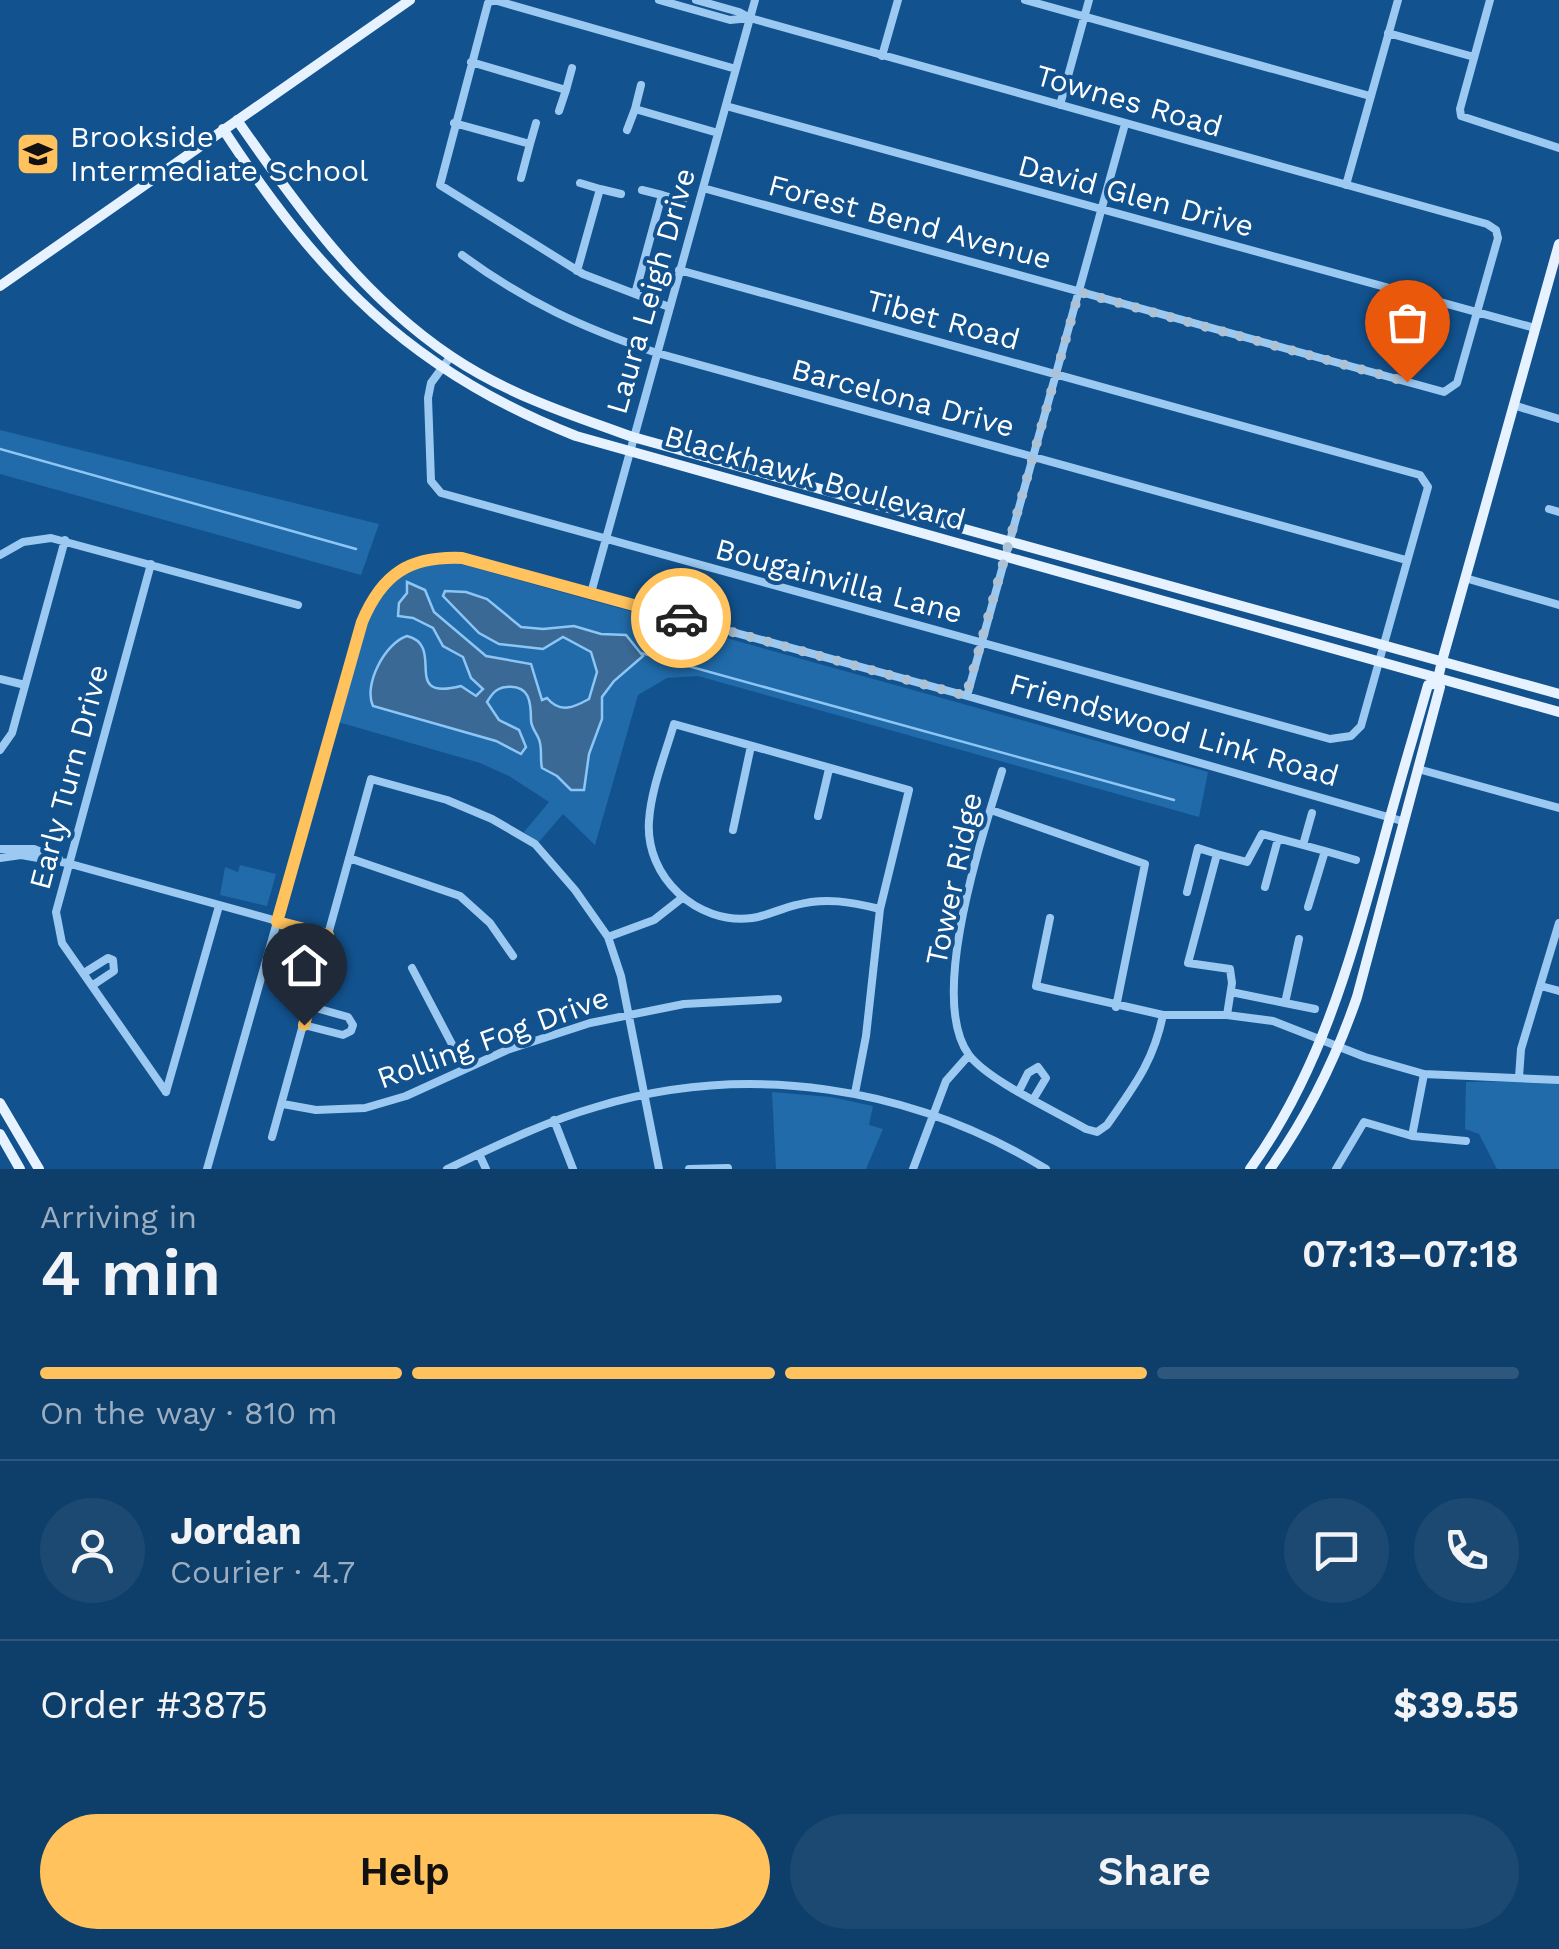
<!DOCTYPE html>
<meta charset="utf-8">
<style>
:root{--surface:#0e3e6a;--page:#1c4972;--text:#f1f3f6;--muted:#9baec1;--line:#2e577e;--accent:#ffc25c}
body{margin:0;font-family:"Work Sans",sans-serif;background:var(--page);color:var(--text);height:100vh;display:flex;flex-direction:column;font-size:38px;white-space:nowrap}
*{box-sizing:border-box;margin:0}
p{font-size:32px;color:var(--muted)}
.icon{flex:none;width:55px;height:55px;fill:none;stroke:currentColor;stroke-width:2;stroke-linecap:round;stroke-linejoin:round}
.map{position:relative;height:1169px;overflow:hidden}
.side{display:flex;flex-direction:column;background:var(--surface);flex:1}
.side>*{flex:none}
.pin{position:absolute;display:grid;place-items:center;width:85px;height:85px;color:#fff;margin:-102px -42px;border-radius:50% 50% 50% 0;rotate:-45deg;box-shadow:0 0 10px #0007}
.pin .icon{rotate:45deg}
.courier{position:absolute;display:grid;place-items:center;width:100px;height:100px;margin:-50px;border:8px solid #ffc25c;border-radius:50%;background:#fff;color:#222;box-shadow:0 2px 12px #0007}
.summary em{font-style:normal;font-weight:600}
.summary div{display:flex;flex-direction:column-reverse}
.summary{display:flex;align-items:center;justify-content:space-between;height:170px;padding:0 40px}
h1{font-size:65px;font-weight:600;line-height:75px}
.bar{display:grid;grid-template-columns:repeat(4,1fr);gap:15px 10px;align-content:center;height:120px;padding:0 40px}
.bar i{height:12px;border-radius:8px;background:var(--line)}
.bar .current{background:var(--accent)}
.bar p{grid-column:span 4}
.line{display:flex;align-items:center;gap:25px;padding:0 40px;border-top:2px solid var(--line)}
.line div{flex:1}
.round{display:grid;place-items:center;flex:none;width:105px;height:105px;border-radius:52px;background:var(--page)}
.primary-button{display:flex;gap:20px;margin-top:auto;padding:20px 40px}
.primary-button a{flex:1;height:115px;border-radius:60px;background:var(--accent);color:#111;font-size:40px;font-weight:600;line-height:115px;text-align:center}
.primary-button a+a{background:var(--page);color:var(--text)}
.map>svg:first-child{display:block}
.green{fill:#216bab}
.water{fill:#3a6995;stroke:#8dc6f5;stroke-width:2.5}
.lines{fill:none;stroke-linecap:round;stroke-linejoin:round}
.stream{stroke:#8dc6f5;stroke-width:2.5}
.minor{stroke:#9bc9f1;stroke-width:8}
.major{stroke:#e6f2ff;stroke-width:10}
.done{stroke:#acc2d7;stroke-width:10;stroke-dasharray:0 18}
.route{stroke:#ffc25c;stroke-width:12}
.labels{text-anchor:middle;stroke-width:8;stroke-linejoin:round;paint-order:stroke}
.street-label{font-size:30px;fill:#fff;stroke:#12528e}
.poi-label{font-size:30px;fill:#fff;stroke:#12528e;text-anchor:start}
</style>
<div class="map">
<svg width="1559" height="1169" viewBox="0 0 1559 1169">
<rect width="100%" height="100%" fill="#12528e"/>
<!-- green -->
<path class="green" d="M0 430 379 524 361 575 0 474Z
M446 560 1208 772 1199 817 698 676 667 678 638 695 595 845 563 814 538 843 524 832 549 802 509 776 480 763 338 722C352 673 361 588 415 567 425 563 436 562 446 560Z
M240 865 276 874 267 906 220 895 225 867 238 872Z
M1527 1081 1559 1083V1169H1497L1479 1134 1465 1129 1466 1082Z
M772 1092 831 1097 873 1106 869 1125 883 1129 866 1169H776Z"/>
<!-- water -->
<path class="water" d="M407 582 425 590 434 612 486 656 531 664 542 700 547 698C561 715 576 706 589 699L597 672 591 652 563 637 543 649 499 644 479 633 443 596 445 591 466 592 487 599 521 627 543 629 574 626 601 634 626 635 643 656 614 681 602 697V719L589 754 584 790H571L557 776 542 768C540 760 542 752 540 743 539 735 531 729 531 720 531 703 530 684 506 687 496 688 492 694 487 702L499 720 519 730 526 747 521 754 496 741 373 706C363 685 385 643 407 636 447 646 399 702 461 686L476 696 483 689 471 678 463 657 443 646 433 628 413 618 398 616 399 603 407 593Z"/>
<g class="lines">
<!-- stream -->
<path class="stream" d="M0 449 356 549
M641 653 1174 800"/>
<!-- minor -->
<path class="minor" d="M659 0 730 20 750 18
M696 0 739 12 750 18 1487 224 1496 230 1498 238 1457 383 1444 392 703 188
M1025 0 1370 96
M1490 0 1460 109 1461 116 1559 148
M1388 33 1474 57
M882 56 898 0
M471 62 566 90 559 111
M641 85 635 109 718 133
M566 90 572 68
M1060 105 1089 0
M726 106 1535 328
M454 123 530 144 521 178
M627 130 635 109
M530 144 536 123
M580 183 600 189
M1346 185 1398 0
M642 190 662 195
M462 255C526 302 583 328 657 353L1406 560
M577 271 600 189 621 194
M635 294 662 195 683 201
M669 307 583 274 440 185 488 3 494 0 736 69
M451 356 431 383 428 398 431 481 441 493 1330 739 1351 736 1361 726 1428 487 1420 475 679 270
M1513 405 1559 419
M1549 509 1559 512
M0 555 23 542 51 538 298 605
M151 564 56 912 62 943 166 1092
M1465 578 1559 605
M591 593 755 0
M0 679 25 685
M967 696 1125 124
M0 750 12 733 65 540
M1418 769 1559 808
M1002 771C983 835 927 998 969 1055 989 1081 1055 1111 1086 1129L1097 1132 1107 1125C1134 1086 1153 1063 1163 1015
M991 810 1145 864 1116 1007
M818 816 829 769
M733 830 751 746
M1303 845 1312 813
M0 849H34L59 859
M0 858 21 855 67 863 328 935
M349 858 460 896 490 923 513 956
M1265 887 1278 839
M1187 892 1198 848 1217 854
M1308 907 1325 851 1356 860
M1050 918 1036 986 1163 1015H1227L1273 1021 1365 1057 1424 1074 1559 1080
M608 937 654 920 682 898
M412 968 465 1069
M84 973 108 958 113 960 114 971 93 985
M1541 986 1559 991
M1231 992 1285 1003 1299 939
M1285 1003 1315 1009
M1227 1015 1232 983 1230 969 1188 963 1217 854 1247 862 1262 834 1325 851
M304 1025 343 1035 351 1031 353 1025 348 1017 309 1006
M1519 1077 1521 1049 1559 923
M1019 1091 1028 1073 1038 1067 1046 1078 1034 1098
M166 1092 219 906
M855 1093 866 1036 880 909 909 790 674 724C665 755 651 789 649 821 645 877 697 925 752 918 767 916 782 908 796 905 825 897 851 902 880 909
M283 1104 316 1110 365 1108 406 1096 507 1050 590 1023 684 1004 778 999
M554 1120 573 1169
M1412 1136 1424 1074
M272 1137 371 779 447 800 492 819 535 844 575 890 608 937 621 976 659 1169
M479 1154 486 1169
M207 1169 362 622C382 573 409 556 462 558L967 696 1402 821
M447 1169C496 1146 544 1122 596 1107 748 1061 911 1086 1046 1169
M689 1169 728 1168
M913 1169 946 1081 969 1055
M1336 1169 1364 1122 1412 1136 1466 1141"/>
<!-- major -->
<path class="major" d="M237 120C298 208 361 296 452 357 507 394 570 415 633 437L1559 694
M223 129C319 276 410 371 576 436L1559 712
M0 286 410 0
M0 1103 39 1169
M0 1134 20 1169
M1250 1169C1319 1074 1349 965 1380 854 1395 797 1412 741 1428 685L1437 683V680
M1270 1169C1307 1117 1336 1058 1357 997L1440 687 1437 683 1442 661 1559 244"/>
</g>
<g class="lines">
<!-- done -->
<path class="done" d="M681 618 966 696 1079 292 1407 382"/>
<!-- route -->
<path class="route" d="M304 1025 328 935 277 922 362 622C382 574 409 556 462 558L681 618"/>
</g>
<!-- icons -->
<defs>
<symbol id="school-square" viewBox="-11 -11 22 22"><rect x="-9" y="-9" width="18" height="18" rx="4" fill="#ffc25c" stroke="#12528e"/><path d="M0-5L7-2L0 1L-7-2ZM-4 1L0 2.5L4 1V4Q0 6-4 4Z" fill="#111"/></symbol>
</defs>
<g fill-rule="evenodd">
<use href="#school-square" x="13" y="129" width="50" height="50"/>
</g>
<g class="labels">
<!-- street labels -->
<g class="street-label">
<text transform="translate(1129 101) rotate(16)" y="10">Townes Road</text>
<text transform="translate(1136 196) rotate(15)" y="10">David Glen Drive</text>
<text transform="translate(910 222) rotate(15)" y="10">Forest Bend Avenue</text>
<text transform="translate(651 291) rotate(-74)" y="10">Laura Leigh Drive</text>
<text transform="translate(943 320) rotate(15)" y="10">Tibet Road</text>
<text transform="translate(903 398) rotate(15)" y="10">Barcelona Drive</text>
<text transform="translate(815 478) rotate(16)" y="10">Blackhawk Boulevard</text>
<text transform="translate(839 581) rotate(15)" y="10">Bougainvilla Lane</text>
<text transform="translate(1174 730) rotate(16)" y="10">Friendswood Link Road</text>
<text transform="translate(69 777) rotate(-75)" y="10">Early Turn Drive</text>
<text transform="translate(954 879) rotate(-78)" y="10">Tower Ridge</text>
<text transform="translate(493 1038) rotate(-20)" y="10">Rolling Fog Drive</text>
</g>
<!-- poi labels -->
<g class="poi-label">
<text x="70" y="147">Brookside<tspan x="70" dy="34">Intermediate School</tspan></text>
</g>
</g>
</svg>
<div class="pin" style="left:1407px;top:382px;background:#ea580c"><svg class="icon" aria-label="bag" viewBox="0 0 24 24"><path d="M5 8h14l-1 12H6zM9 8a3 3 0 0 1 6 0"/></svg></div>
<div class="pin" style="left:304px;top:1025px;background:#1f2937"><svg class="icon" aria-label="home" viewBox="0 0 24 24"><path d="M3 11l9-7 9 7M6 9v11h12V9"/></svg></div>
<div class="courier" style="left:681px;top:618px"><svg class="icon" aria-label="car" viewBox="0 0 24 24"><path d="M5 17H2v-5l4-1 3-4h7l3 4 3 1v5h-3M9 17h6M6 11h13"/><circle cx="7" cy="17" r="2"/><circle cx="17" cy="17" r="2"/></svg></div>
</div>
<section class="side">
<div class="summary"><div><h1>4 min</h1><p>Arriving in</p></div><em>07:13–07:18</em></div>
<div class="bar"><i class="current"></i><i class="current"></i><i class="current"></i><i></i><p>On the way · 810 m</p></div>
<div class="line" style="height:180px"><a class="round"><svg class="icon" aria-label="person" viewBox="0 0 24 24"><circle cx="12" cy="8" r="4"/><path d="M4 21q1-7 8-7t8 7"/></svg></a><div><b>Jordan</b><p>Courier · 4.7</p></div><a class="round"><svg class="icon" aria-label="chat" viewBox="0 0 24 24"><path d="M4 5h16v11H9l-5 4z"/></svg></a><a class="round"><svg class="icon" aria-label="phone" viewBox="0 0 24 24"><path d="M5 4h4l2 5-3 2q2 4 5 5l2-3 5 2v4C11 20 4 13 5 4z"/></svg></a></div>
<div class="line" style="height:130px"><div>Order #3875</div><b>$39.55</b></div>
<div class="primary-button"><a>Help</a><a>Share</a></div>
</section>
